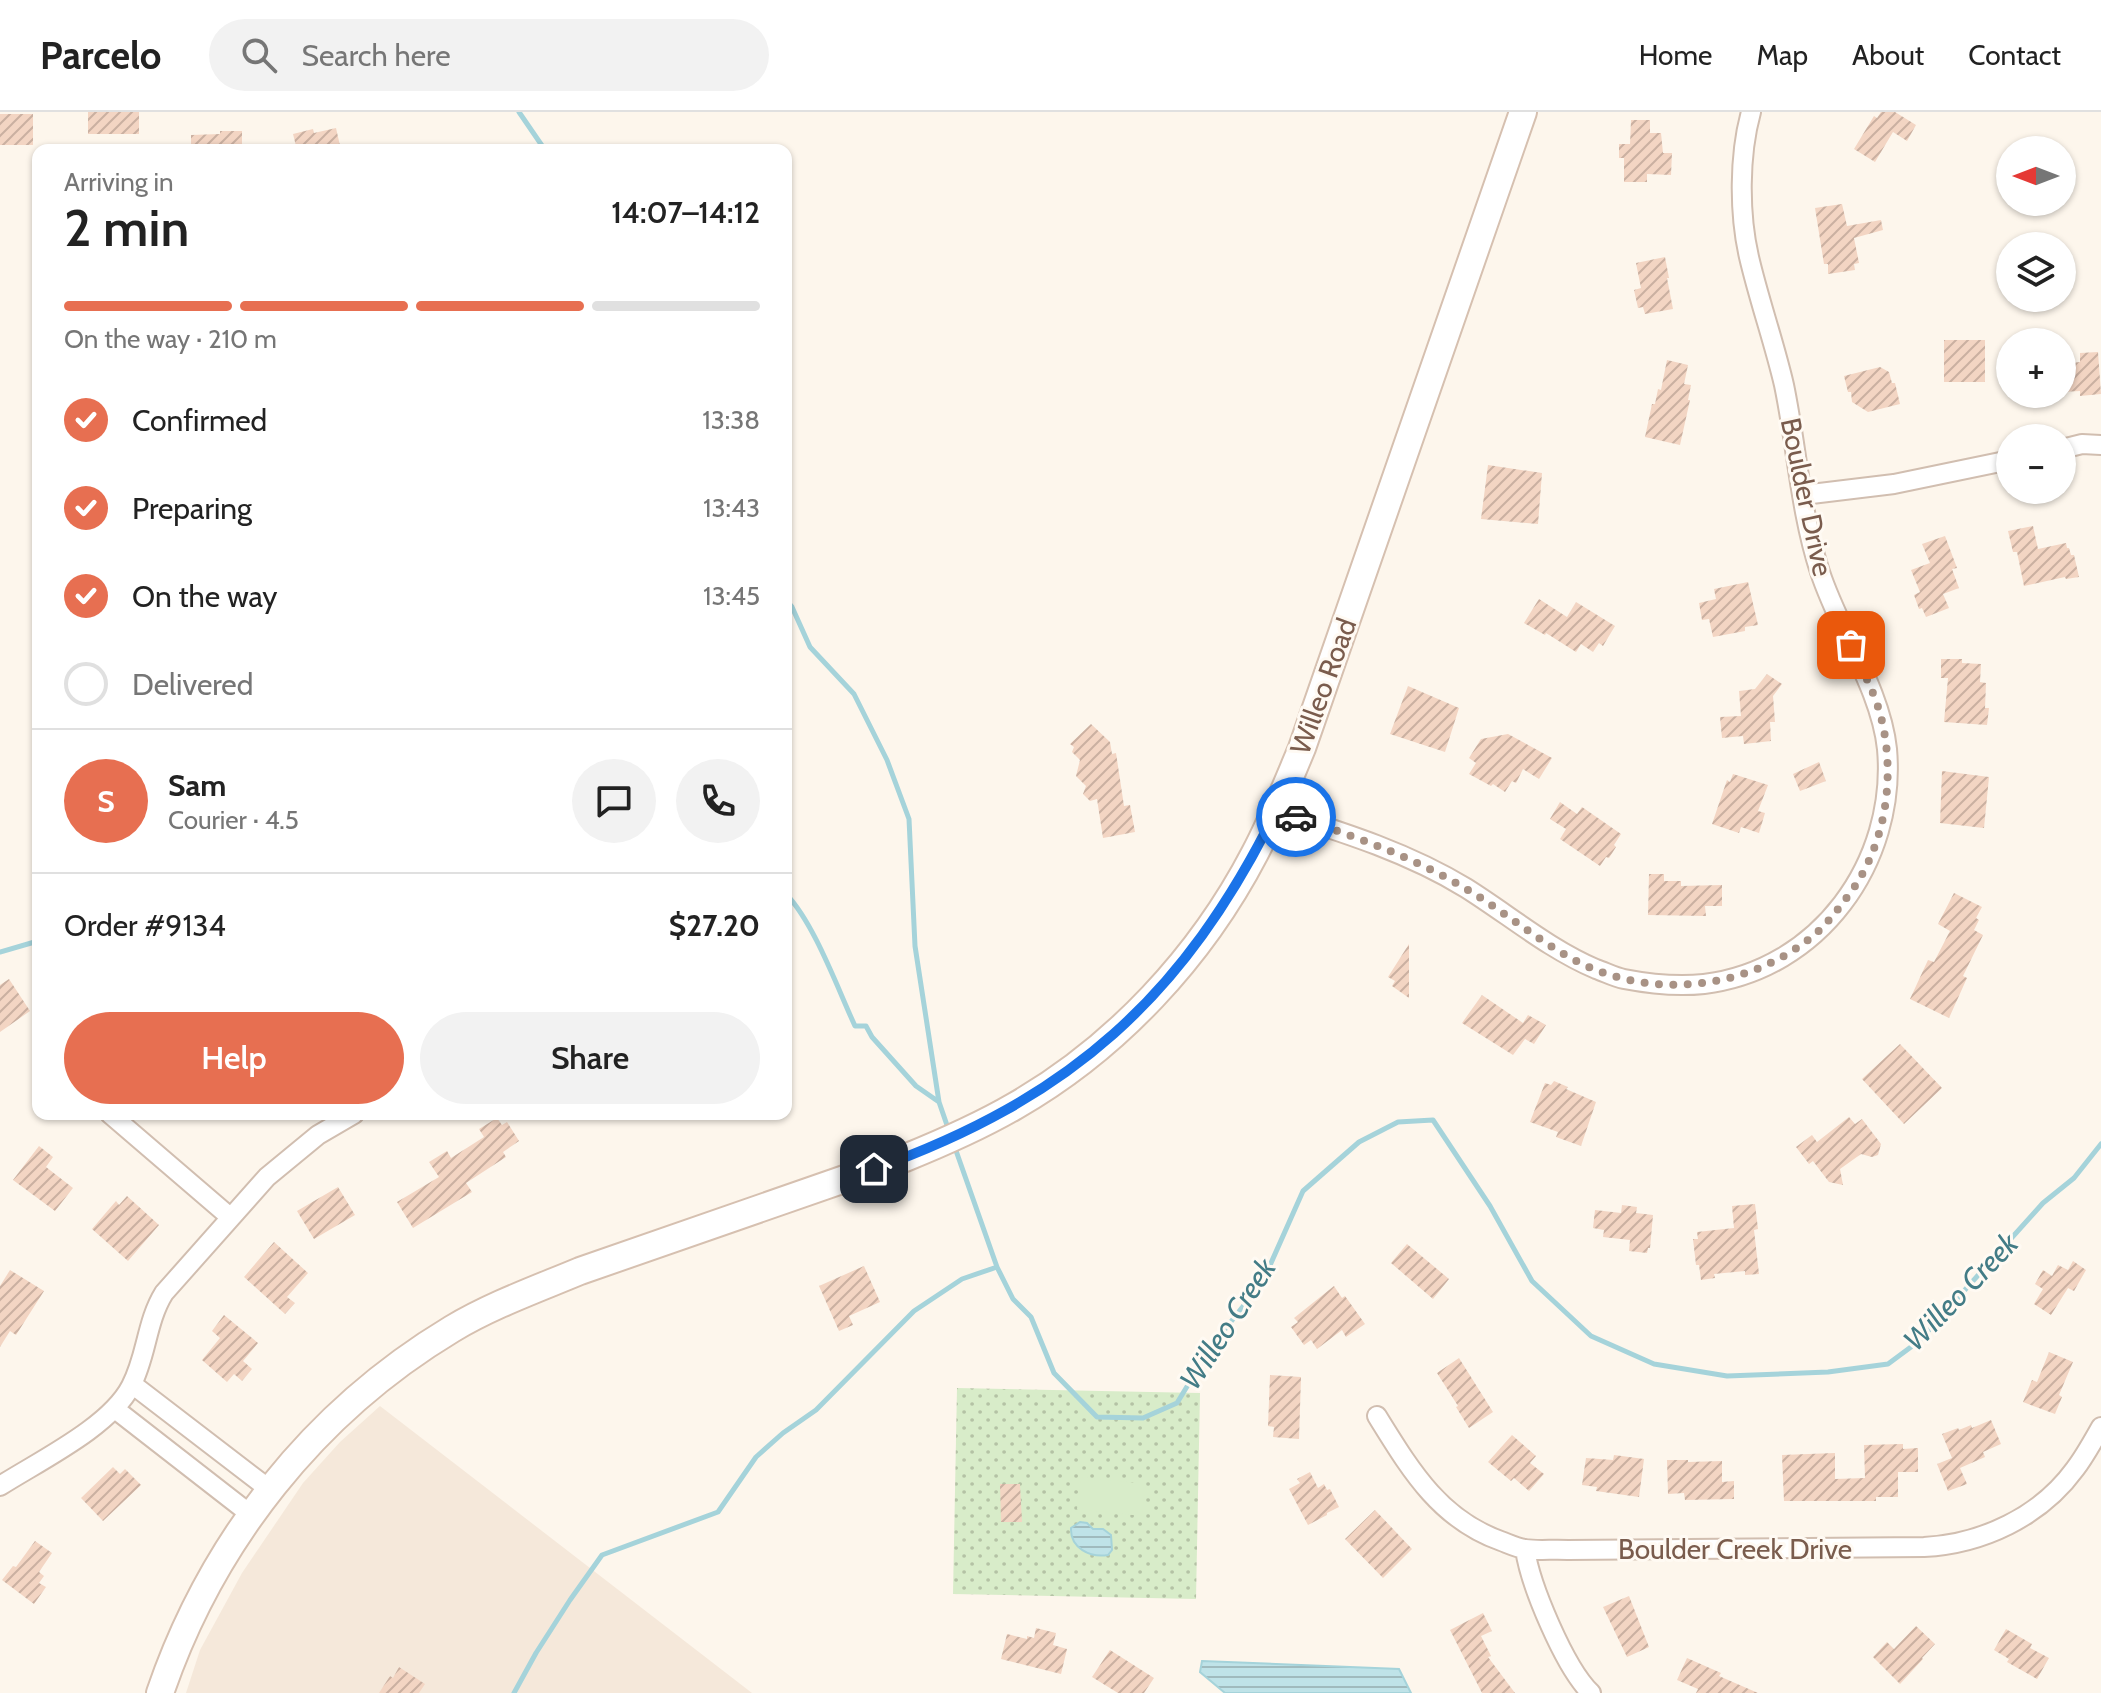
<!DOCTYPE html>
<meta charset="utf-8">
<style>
:root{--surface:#fff;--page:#f2f2f2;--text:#222;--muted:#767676;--line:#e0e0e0;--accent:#e76f51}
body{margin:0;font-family:Cabin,sans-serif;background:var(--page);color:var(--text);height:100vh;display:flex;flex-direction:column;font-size:30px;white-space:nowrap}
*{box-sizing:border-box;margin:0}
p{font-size:26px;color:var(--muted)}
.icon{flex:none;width:44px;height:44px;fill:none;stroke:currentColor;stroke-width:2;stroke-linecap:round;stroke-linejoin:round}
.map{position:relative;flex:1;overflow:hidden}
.drawer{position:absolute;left:32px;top:32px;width:760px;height:976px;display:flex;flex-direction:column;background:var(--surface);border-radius:16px;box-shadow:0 2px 6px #0004}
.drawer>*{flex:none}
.needle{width:52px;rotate:270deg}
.fabs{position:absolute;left:1996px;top:24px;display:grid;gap:16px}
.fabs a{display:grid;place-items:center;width:80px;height:80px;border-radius:50%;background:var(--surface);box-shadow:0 2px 6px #0004;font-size:40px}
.pin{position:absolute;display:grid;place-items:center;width:68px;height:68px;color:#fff;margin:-34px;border-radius:16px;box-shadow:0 4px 12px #0006}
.courier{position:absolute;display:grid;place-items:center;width:80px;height:80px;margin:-40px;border:6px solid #1a73e8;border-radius:50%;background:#fff;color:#222;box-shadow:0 2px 10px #0007}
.head em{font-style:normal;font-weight:600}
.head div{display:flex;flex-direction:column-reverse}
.head{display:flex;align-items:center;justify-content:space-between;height:136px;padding:0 32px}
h1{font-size:52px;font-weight:600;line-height:60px}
.bar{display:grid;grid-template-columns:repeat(4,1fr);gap:12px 8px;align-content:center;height:96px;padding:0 32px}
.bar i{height:10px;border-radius:6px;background:var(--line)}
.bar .on{background:var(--accent)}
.bar p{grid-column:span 4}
.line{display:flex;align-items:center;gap:20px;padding:0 32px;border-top:2px solid var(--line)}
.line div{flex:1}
.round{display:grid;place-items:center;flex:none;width:84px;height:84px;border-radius:42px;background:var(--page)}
ol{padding:0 32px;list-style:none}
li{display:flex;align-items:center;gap:24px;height:88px}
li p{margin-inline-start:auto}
li .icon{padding:8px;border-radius:50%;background:var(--accent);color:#fff;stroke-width:4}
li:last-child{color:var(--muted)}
li i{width:44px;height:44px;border:4px solid var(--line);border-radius:50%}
.cta{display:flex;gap:16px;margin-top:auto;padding:16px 32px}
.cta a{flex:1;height:92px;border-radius:48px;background:var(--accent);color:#fff;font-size:32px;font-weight:600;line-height:92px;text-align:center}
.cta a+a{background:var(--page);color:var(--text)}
header{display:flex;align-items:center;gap:48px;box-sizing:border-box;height:112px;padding:0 40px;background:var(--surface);border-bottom:2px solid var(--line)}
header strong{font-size:38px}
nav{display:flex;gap:44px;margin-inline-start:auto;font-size:28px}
.search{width:560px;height:72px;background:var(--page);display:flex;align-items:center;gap:20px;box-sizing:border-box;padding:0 28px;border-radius:44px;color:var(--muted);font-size:30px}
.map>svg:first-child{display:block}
.residential{fill:#f5e8da}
.green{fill:url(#green-dots)}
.pitch{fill:#d8ecc9}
.water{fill:url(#water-rules);stroke:#a5d3da;stroke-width:2}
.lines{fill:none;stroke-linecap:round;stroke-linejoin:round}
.stream{stroke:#a5d3da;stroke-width:5}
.building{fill:url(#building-hatch)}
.street-casing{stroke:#d1beb0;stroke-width:22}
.secondary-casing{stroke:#d6c0b0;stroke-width:30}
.street{stroke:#fff;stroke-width:18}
.secondary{stroke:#fff;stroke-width:26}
.done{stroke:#a89285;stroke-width:8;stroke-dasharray:0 14.4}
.route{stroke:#1a73e8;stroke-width:10}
.labels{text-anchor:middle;stroke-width:6;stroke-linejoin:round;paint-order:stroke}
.street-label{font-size:28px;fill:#7a5c4d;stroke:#fffaf3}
.water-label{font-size:30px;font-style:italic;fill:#437c86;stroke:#fffaf3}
</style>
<header>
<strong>Parcelo</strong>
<div class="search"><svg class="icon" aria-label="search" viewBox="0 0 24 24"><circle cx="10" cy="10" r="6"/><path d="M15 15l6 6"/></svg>Search here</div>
<nav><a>Home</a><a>Map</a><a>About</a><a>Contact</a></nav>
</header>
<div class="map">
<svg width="2101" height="1581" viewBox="0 0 2101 1581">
<defs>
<pattern id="green-dots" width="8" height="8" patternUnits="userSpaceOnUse" patternTransform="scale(2)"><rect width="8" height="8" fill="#d8ecc9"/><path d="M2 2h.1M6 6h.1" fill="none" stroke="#b4c2a5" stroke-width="1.8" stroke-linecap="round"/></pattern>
<pattern id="water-rules" width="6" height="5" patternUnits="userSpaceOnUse" patternTransform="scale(2)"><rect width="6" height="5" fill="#bfe3e8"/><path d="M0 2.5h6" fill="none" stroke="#a0bbbe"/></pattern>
<pattern id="building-hatch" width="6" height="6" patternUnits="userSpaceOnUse" patternTransform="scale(2)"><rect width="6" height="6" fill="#f3d5c3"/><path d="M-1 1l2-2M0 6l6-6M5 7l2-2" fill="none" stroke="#cab0a1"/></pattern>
</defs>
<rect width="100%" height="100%" fill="#fdf6ec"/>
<!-- residential -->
<path class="residential" d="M380 1294 752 1581H186L200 1538 242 1461 303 1371 340 1330Z"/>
<!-- green -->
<path class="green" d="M957 1276 1200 1281 1196 1487 953 1482Z"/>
<!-- pitch -->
<path class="pitch" d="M1081 1365 1146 1372 1142 1404 1077 1397Z"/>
<!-- water -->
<path class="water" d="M1080 1410 1087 1411 1093 1417H1103L1111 1423 1112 1438 1108 1443C1090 1446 1070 1436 1071 1416Z
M1202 1549 1399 1557 1411 1581H1225L1200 1560Z"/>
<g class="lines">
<!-- stream -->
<path class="stream" d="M519 0 545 38
M786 488 792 495 810 535 854 582 887 648 909 707 915 834 939 990
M786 782C814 811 837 875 855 914H866L872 925 916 974 939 990 949 1019
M0 840 38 829
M954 1033 997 1155 1013 1187 1031 1205 1054 1261 1097 1305 1143 1306 1177 1291 1211 1235 1263 1169 1303 1079 1359 1030 1398 1010 1433 1008 1490 1094 1532 1169 1591 1224 1654 1252 1727 1264 1828 1260 1888 1252 1919 1229 2043 1091 2074 1066 2101 1032
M514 1581 536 1541 570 1488 602 1443 718 1400 756 1345 783 1321 816 1298 914 1199 962 1167 997 1155"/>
</g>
<!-- building -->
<path class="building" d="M88 0H139V22H88Z
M1881 0H1895L1916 13 1907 29 1893 20 1875 50 1854 37 1874 4 1877 6Z
M0 2H33V33H0Z
M1631 8H1650V21H1661L1663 41H1672L1671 63 1647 62V70H1624V46H1619V32H1630Z
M336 16 341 38H297L293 22 313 17 314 21Z
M220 19H242V38H191V23L220 22Z
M1842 92 1847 114 1881 108 1883 118 1854 126 1859 151 1854 152 1855 158 1828 162V152H1824L1815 96Z
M1665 145 1669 166H1667L1673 197 1645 202 1643 195 1638 196 1634 178 1641 176 1636 151Z
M1944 228H1985V270H1944Z
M2098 240 2101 282 2080 284V279L2062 280V252L2080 250V241Z
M1667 248 1688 253 1684 272 1691 273 1688 288H1690L1680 333 1645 325 1652 292H1655L1658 277 1661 278Z
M1880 255 1889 260 1892 271H1895L1900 292 1868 300 1852 290 1851 280H1848L1844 264Z
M1488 353 1542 361 1538 412 1481 407Z
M2033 414 2038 437 2066 431 2067 436H2069L2071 443H2074L2079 465 2066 467 2065 465 2024 474 2017 440H2013L2008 419Z
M1945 424 1957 456 1952 457 1959 476 1943 482 1949 496 1926 505 1922 496 1919 497 1914 483 1920 480 1911 458 1930 451 1922 432Z
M1748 470 1758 513 1745 515V519L1713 525 1709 507 1702 508 1699 491 1716 487 1714 477Z
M1539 487 1567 505 1576 490 1615 514 1603 534 1599 531 1593 540 1581 532 1576 540 1546 521 1545 523 1524 511Z
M1941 547H1962V551L1981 552 1980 570 1986 571 1985 596H1989L1987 613 1944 610 1948 566H1941Z
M1767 562 1782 572 1773 584 1775 610H1770L1771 629 1744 632 1743 624 1722 626 1720 605 1741 604 1739 579 1755 577Z
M1408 574 1459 596 1445 640 1390 622Z
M1091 612 1110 630 1112 642 1116 641 1124 694 1130 693 1135 720 1103 726 1097 687 1090 689 1083 682 1086 674 1076 664 1080 648 1072 640 1074 635 1070 632Z
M1508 622 1552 646 1539 667 1523 657 1516 671 1512 669 1505 680 1493 672 1491 674 1469 662 1476 651 1469 646 1481 627Z
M1819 650 1826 669 1800 679 1793 662Z
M1942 659 1989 665 1984 716 1940 711Z
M1733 662 1768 673 1758 699 1765 701 1759 721 1741 715 1739 721 1712 712 1727 668 1730 670Z
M1560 690 1577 702 1582 695 1621 722 1614 733 1616 735 1609 746 1606 745 1600 754 1560 727 1566 717 1550 707Z
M1649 762H1664V769H1681V774L1722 773V794H1705L1706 804 1648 803Z
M1954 781 1982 795 1976 806 1979 808 1974 818 1983 823 1963 864 1967 866 1949 906 1910 887 1928 848 1934 850 1950 819 1938 812Z
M1409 832V886L1392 874 1395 869 1388 865Z
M9 867 30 899 0 920V873Z
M1482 883 1523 911 1528 903 1546 913 1534 932 1525 927 1513 943 1462 911Z
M1900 932 1942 976 1904 1012 1862 967Z
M1554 969 1568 975 1566 977 1596 990 1581 1034 1556 1025 1558 1020 1530 1010 1545 971 1551 973Z
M1849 1005 1855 1012 1862 1007 1881 1032 1878 1043 1872 1045 1861 1042 1840 1057 1843 1073 1829 1070 1813 1049 1809 1052 1796 1035 1812 1023 1817 1030Z
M497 1006 502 1013 507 1010 519 1029 503 1040 506 1045 466 1071 472 1080 413 1116 397 1090 439 1065 429 1050 447 1039 451 1046 484 1025 479 1017Z
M39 1034 53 1045 46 1055 73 1076 55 1099 13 1068Z
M338 1075 355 1103 314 1127 297 1099Z
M127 1084 159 1113 128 1149 92 1117 116 1089 119 1093Z
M1755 1092 1758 1117 1754 1118 1759 1162 1745 1163V1159L1714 1162 1715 1166 1701 1168 1699 1153H1696L1693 1127H1698L1697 1120 1734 1116 1732 1094Z
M1622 1093 1637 1095 1636 1101 1653 1103 1650 1136H1648L1647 1141 1629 1139 1630 1128 1603 1125 1604 1118 1593 1116 1595 1098 1621 1101Z
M274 1130 308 1161 287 1185 295 1191 285 1202 244 1165Z
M1407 1132 1449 1167 1433 1187 1391 1151Z
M2073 1149 2086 1158 2074 1179 2068 1176 2051 1203 2034 1192 2043 1177 2035 1172 2043 1158 2052 1164 2058 1153 2068 1158Z
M864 1154 880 1190 849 1204 853 1213 839 1219 819 1174Z
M10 1158 44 1179 16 1223 10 1219 0 1235V1174Z
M1334 1174 1342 1186 1345 1184 1365 1212 1346 1225 1342 1218 1317 1237 1311 1228 1304 1233 1291 1215 1298 1210 1294 1206Z
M224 1203 258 1231 243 1249 252 1257 242 1269 234 1262 227 1270 202 1248 220 1226 212 1219Z
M2049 1240 2073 1250 2059 1283 2062 1285 2055 1302 2023 1290 2032 1268 2037 1270Z
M1459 1246 1493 1300 1469 1316 1456 1295 1458 1294 1437 1261Z
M1270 1263 1301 1265 1299 1327 1273 1325 1274 1315 1268 1314Z
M1991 1308 2001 1332 1983 1340 1985 1345 1960 1356 1967 1372 1948 1379 1937 1352 1952 1346 1942 1322 1958 1316 1959 1318 1971 1313 1972 1316Z
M1512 1323 1536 1344 1530 1351 1544 1362 1529 1379 1514 1366 1511 1369 1488 1350Z
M1903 1332V1337L1918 1336V1360H1898V1385H1876V1389H1784L1782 1343 1835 1341V1367L1865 1366 1864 1333Z
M1614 1343 1644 1347 1639 1385 1596 1379 1597 1375 1582 1373 1586 1346 1613 1348Z
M1667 1348H1688V1350L1722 1349V1370L1734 1369V1387L1685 1388 1684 1381 1668 1382Z
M113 1355 120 1362 125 1357 141 1373 103 1409 81 1386Z
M1310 1360 1318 1376 1324 1372 1327 1378 1330 1377 1339 1395 1327 1401V1403L1308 1413 1289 1377 1300 1371 1297 1367Z
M1000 1372H1020L1022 1410H1001Z
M1375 1398 1412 1437 1383 1466 1345 1427Z
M35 1429 52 1441 39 1460 44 1464 39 1471 46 1475 34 1492 2 1468 13 1454 16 1455Z
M1629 1484 1649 1535 1627 1545 1603 1495Z
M1483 1501 1492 1519 1481 1524 1491 1544 1488 1545 1515 1581H1482L1450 1518Z
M1916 1514 1935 1532 1922 1546 1923 1547 1900 1572 1873 1545 1887 1530 1894 1537Z
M1036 1516 1056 1521 1053 1533 1067 1537 1061 1562 1001 1547 1007 1522 1027 1527V1524L1034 1526Z
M2006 1517 2032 1532 2030 1536 2049 1546 2037 1567 2007 1550 2009 1547 1994 1538Z
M1110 1538 1154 1566 1144 1581H1118L1092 1565Z
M1687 1546 1721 1561 1719 1564 1758 1581H1696L1698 1577 1677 1568Z
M399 1555 425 1572 419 1581H379L390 1564 393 1566Z"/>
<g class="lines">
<defs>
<path id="street" d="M2062 337 2082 332 2101 333
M1803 383 1894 372 2010 348
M1276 699C1342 720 1407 740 1466 776 1509 803 1549 837 1596 857 1605 860 1614 865 1624 867 1650 872 1676 875 1704 872 1819 858 1897 750 1887 637 1881 578 1838 516 1820 460 1800 399 1797 335 1784 273 1774 230 1759 188 1749 145 1739 102 1739 43 1751 0
M110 1002 230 1105
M132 1272 269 1377
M115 1297 250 1402
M1377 1304C1410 1357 1439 1407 1501 1429 1509 1432 1517 1436 1525 1437 1538 1439 1554 1437 1568 1438L1924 1435C1982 1432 2040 1405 2075 1357 2085 1344 2093 1329 2101 1315
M0 1374C39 1349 110 1315 131 1274 147 1244 146 1210 164 1181L267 1065 318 1023 354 1002
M1525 1437C1530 1473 1565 1556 1591 1581"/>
<path id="secondary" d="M160 1581C212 1429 314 1300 452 1217 492 1193 537 1177 580 1159L905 1046C942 1031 979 1015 1015 994 1116 936 1201 845 1255 741 1273 707 1287 672 1302 636L1523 0"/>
</defs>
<!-- street casing -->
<use href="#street" class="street-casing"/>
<!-- secondary casing -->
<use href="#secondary" class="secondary-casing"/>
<!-- street -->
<use href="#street" class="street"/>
<!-- secondary -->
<use href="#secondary" class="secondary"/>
</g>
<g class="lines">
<!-- done -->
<path class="done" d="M1296 705C1354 724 1410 744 1463 775 1499 796 1532 824 1569 845 1644 888 1740 880 1808 828 1824 816 1836 800 1848 784 1886 734 1896 665 1881 605 1875 581 1861 556 1851 533"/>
<!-- route -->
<path class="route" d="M874 1057C1070 987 1184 885 1276 699L1296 705"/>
</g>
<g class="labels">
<!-- street labels -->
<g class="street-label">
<text transform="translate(1807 385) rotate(78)" y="10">Boulder Drive</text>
<text transform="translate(1323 574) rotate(-70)" y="10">Willeo Road</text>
<text x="1735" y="1447">Boulder Creek Drive</text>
</g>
<!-- water labels -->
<g class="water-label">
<text transform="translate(1961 1180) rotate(-46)" y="10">Willeo Creek</text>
<text transform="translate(1228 1212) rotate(-57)" y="10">Willeo Creek</text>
</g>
</g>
</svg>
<div class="fabs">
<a><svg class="needle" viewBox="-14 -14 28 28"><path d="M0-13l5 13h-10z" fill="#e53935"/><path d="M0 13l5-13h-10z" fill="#767676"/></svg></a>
<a><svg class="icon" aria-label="layers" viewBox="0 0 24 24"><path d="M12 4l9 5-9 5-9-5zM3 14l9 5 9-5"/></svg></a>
<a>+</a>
<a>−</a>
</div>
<div class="pin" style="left:1851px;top:533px;background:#ea580c"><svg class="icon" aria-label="bag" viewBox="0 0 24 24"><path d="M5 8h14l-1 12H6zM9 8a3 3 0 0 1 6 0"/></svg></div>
<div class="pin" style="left:874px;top:1057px;background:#1f2937"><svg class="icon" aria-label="home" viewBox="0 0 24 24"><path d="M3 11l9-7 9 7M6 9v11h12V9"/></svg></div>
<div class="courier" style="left:1296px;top:705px"><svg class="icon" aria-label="car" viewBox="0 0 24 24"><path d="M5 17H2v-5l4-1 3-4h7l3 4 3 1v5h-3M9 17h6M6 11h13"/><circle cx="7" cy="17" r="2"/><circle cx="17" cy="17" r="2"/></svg></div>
<section class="drawer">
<div class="head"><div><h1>2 min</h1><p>Arriving in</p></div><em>14:07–14:12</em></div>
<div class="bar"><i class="on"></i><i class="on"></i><i class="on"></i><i></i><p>On the way · 210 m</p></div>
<ol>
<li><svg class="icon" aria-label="check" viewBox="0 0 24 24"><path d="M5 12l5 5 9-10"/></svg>Confirmed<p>13:38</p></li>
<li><svg class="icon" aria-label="check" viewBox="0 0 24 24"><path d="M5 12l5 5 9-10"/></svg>Preparing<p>13:43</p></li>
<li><svg class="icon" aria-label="check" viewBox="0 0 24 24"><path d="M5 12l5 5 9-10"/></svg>On the way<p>13:45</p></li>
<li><i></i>Delivered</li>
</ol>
<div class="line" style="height:144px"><b class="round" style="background:var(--accent);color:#fff">S</b><div><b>Sam</b><p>Courier · 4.5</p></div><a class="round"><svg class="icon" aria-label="chat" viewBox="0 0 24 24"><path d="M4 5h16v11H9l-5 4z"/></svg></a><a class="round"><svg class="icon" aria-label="phone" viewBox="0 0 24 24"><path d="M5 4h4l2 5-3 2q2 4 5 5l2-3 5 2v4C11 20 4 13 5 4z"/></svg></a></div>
<div class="line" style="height:104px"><div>Order #9134</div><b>$27.20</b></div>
<div class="cta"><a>Help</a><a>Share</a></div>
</section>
</div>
